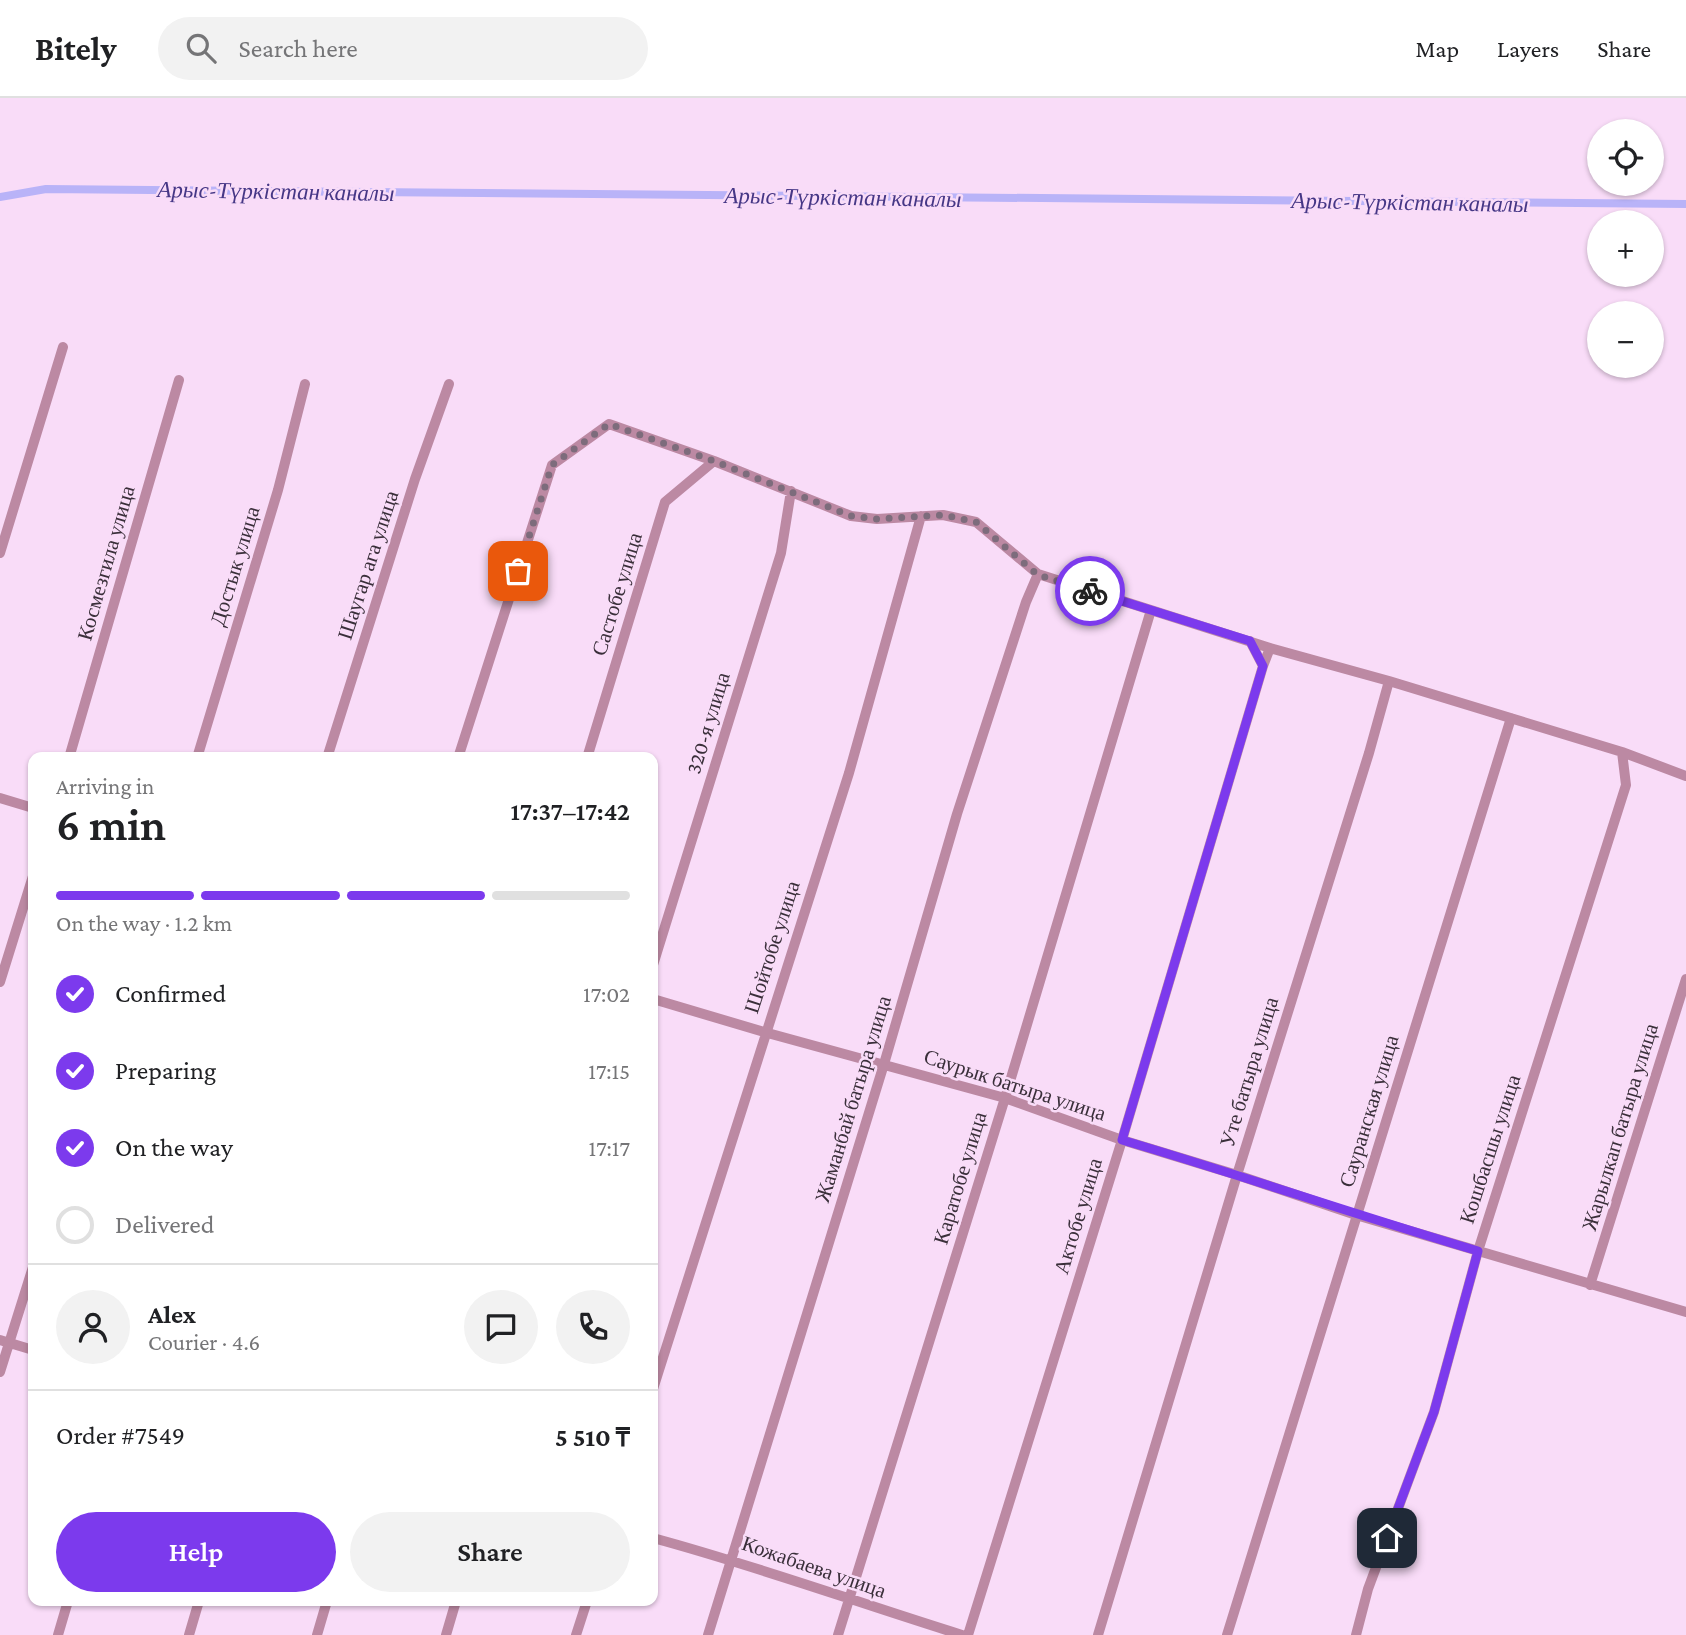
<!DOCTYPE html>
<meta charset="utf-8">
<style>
:root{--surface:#fff;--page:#f2f2f2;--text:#202124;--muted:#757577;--line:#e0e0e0;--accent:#7c3aed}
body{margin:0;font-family:"Crimson Pro",serif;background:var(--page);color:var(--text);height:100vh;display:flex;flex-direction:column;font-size:26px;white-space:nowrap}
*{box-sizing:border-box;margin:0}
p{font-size:23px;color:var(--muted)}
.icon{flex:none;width:38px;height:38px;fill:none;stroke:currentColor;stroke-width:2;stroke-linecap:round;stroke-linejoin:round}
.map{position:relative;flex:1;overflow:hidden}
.drawer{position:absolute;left:28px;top:654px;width:630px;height:854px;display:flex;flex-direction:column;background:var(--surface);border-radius:14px;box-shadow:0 2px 5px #0004}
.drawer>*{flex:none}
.tools{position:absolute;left:1587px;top:21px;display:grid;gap:14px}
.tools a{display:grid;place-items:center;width:77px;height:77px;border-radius:50%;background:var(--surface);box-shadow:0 2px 5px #0004;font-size:35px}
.pin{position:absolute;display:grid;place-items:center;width:60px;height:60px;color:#fff;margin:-30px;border-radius:14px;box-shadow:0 4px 10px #0006}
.courier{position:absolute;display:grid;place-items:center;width:70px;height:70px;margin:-35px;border:5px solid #7c3aed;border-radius:50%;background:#fff;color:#222;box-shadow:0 2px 9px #0007}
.headline em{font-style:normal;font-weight:600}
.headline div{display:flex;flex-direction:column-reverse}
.headline{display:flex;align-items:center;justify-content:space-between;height:119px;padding:0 28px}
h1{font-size:46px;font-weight:600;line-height:52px}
.bar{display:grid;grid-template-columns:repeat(4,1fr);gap:10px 7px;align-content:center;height:84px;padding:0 28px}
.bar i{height:9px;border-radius:5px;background:var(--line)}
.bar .current{background:var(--accent)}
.bar p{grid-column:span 4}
.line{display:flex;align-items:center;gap:18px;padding:0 28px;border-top:2px solid var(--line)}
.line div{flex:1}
.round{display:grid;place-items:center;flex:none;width:74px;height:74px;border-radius:37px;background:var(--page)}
ol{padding:0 28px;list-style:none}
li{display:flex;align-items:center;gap:21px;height:77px}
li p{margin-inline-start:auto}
li .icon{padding:7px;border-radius:50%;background:var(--accent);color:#fff;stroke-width:4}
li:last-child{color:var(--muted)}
li i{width:38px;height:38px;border:4px solid var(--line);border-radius:50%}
.primary-button{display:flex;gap:14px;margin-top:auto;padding:14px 28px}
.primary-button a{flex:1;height:80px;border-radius:42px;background:var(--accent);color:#fff;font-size:28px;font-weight:600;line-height:80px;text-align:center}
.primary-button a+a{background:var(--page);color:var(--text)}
header{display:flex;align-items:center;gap:42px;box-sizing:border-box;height:98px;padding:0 35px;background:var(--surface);border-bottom:2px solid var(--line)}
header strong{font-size:33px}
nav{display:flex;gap:38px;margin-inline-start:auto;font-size:24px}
.search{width:490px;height:63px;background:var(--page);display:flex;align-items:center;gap:18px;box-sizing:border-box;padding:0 24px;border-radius:38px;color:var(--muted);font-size:26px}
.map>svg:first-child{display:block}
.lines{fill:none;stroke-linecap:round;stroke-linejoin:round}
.canal{stroke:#b9b3f8;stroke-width:8}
.minor{stroke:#bc89a3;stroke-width:10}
.done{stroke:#7d6c7c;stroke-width:7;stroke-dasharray:0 12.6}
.route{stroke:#7c3aed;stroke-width:9}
.labels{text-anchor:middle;stroke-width:5;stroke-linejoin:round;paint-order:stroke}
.street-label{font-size:21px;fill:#3a2f3a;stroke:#f9dcf8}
.water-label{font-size:23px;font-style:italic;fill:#463786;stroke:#f9dcf8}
</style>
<header>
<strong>Bitely</strong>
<div class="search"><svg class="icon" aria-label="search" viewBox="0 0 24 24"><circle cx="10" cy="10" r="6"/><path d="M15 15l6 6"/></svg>Search here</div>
<nav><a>Map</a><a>Layers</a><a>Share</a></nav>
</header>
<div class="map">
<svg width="1686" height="1537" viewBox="0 0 1686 1537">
<rect width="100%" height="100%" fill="#f9dcf8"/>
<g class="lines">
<!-- canal -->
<path class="canal" d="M0 99 46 91 1686 106"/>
<!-- minor -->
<path class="minor" d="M0 455 63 249
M1250 543 1263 568
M69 660 179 282
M197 660 278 392 305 286
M327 660 415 381 449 286
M458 660 552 367 609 326 714 363 851 418 877 421 943 417 976 424 1038 476 1270 550 1389 583 1622 654 1686 678
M587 660 665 404 714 363
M0 700 33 710
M653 867 781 455 791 393
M0 884 33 778
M653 901 764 934 1005 1000 1122 1042 1237 1077 1356 1117 1686 1214
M1590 1187 1686 881
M0 1242 33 1252
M0 1274 33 1169
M653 1291 849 675 921 418
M653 1440C757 1468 859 1505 962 1537
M58 1537 68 1503
M189 1537 199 1503
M317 1537 327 1503
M446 1537 456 1503
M576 1537 587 1503
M708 1537 884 966 957 716 1026 504 1038 476
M838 1537 1005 1000 1151 512
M968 1537 1122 1042 1263 568 1270 550
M1098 1537 1237 1077 1369 655 1389 583
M1227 1537 1511 620
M1356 1537 1368 1491 1434 1314 1478 1153 1626 687 1622 654"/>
</g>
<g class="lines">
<!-- done -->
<path class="done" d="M518 473 552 367 609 326 714 363 851 418 877 421 943 417 976 424 1038 477 1090 493"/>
<!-- route -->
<path class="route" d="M1090 493 1250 543 1263 568 1122 1042C1241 1077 1359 1118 1478 1153L1434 1314 1387 1440"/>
</g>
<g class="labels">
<!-- street labels -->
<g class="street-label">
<text transform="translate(106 465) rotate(-74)" y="7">Космезгила улица</text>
<text transform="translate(368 467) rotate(-72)" y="7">Шаугар ага улица</text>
<text transform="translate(235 468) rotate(-73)" y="7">Достык улица</text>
<text transform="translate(617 496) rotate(-73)" y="7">Састобе улица</text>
<text transform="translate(708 625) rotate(-73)" y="7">320-я улица</text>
<text transform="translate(772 849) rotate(-72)" y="7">Шойтобе улица</text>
<text transform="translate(1249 974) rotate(-73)" y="7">Уте батыра улица</text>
<text transform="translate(1015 987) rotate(18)" y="7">Саурык батыра улица</text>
<text transform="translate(853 1001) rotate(-73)" y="7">Жаманбай батыра улица</text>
<text transform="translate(1369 1013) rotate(-73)" y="7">Сауранская улица</text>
<text transform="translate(1620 1029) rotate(-73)" y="7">Жарылкап батыра улица</text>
<text transform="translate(1490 1051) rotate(-72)" y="7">Кошбасшы улица</text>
<text transform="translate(960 1080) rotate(-73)" y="7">Каратобе улица</text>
<text transform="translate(1078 1118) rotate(-73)" y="7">Актобе улица</text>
<text transform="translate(814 1469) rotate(19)" y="7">Кожабаева улица</text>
</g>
<!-- water labels -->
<g class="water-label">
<text transform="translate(276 93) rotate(1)" y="8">Арыс-Түркістан каналы</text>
<text transform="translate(843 99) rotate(1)" y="8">Арыс-Түркістан каналы</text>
<text transform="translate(1410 104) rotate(1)" y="8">Арыс-Түркістан каналы</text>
</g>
</g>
</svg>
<div class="tools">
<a><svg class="icon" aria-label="locate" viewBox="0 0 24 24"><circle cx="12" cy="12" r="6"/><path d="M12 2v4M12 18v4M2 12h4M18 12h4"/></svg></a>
<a>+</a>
<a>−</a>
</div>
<div class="pin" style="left:518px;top:473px;background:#ea580c"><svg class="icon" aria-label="bag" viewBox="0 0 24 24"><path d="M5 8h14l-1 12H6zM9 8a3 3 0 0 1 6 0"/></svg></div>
<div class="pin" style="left:1387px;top:1440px;background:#1f2937"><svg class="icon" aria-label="home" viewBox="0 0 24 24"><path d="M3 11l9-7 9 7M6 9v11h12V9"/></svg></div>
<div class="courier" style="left:1090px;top:493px"><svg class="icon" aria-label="bike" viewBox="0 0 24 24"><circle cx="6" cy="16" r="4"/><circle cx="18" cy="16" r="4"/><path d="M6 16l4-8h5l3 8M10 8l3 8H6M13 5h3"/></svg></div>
<section class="drawer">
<div class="headline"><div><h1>6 min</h1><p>Arriving in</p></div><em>17:37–17:42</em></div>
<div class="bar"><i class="current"></i><i class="current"></i><i class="current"></i><i></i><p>On the way · 1.2 km</p></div>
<ol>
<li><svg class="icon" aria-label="check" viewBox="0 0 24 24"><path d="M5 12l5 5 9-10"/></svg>Confirmed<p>17:02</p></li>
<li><svg class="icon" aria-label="check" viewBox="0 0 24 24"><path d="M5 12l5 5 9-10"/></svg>Preparing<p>17:15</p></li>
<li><svg class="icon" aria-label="check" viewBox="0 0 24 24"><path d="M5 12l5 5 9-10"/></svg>On the way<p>17:17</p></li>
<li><i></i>Delivered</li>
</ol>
<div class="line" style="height:126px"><a class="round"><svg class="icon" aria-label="person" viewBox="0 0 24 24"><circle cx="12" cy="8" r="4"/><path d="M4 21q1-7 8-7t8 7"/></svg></a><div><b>Alex</b><p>Courier · 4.6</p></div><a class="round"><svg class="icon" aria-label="chat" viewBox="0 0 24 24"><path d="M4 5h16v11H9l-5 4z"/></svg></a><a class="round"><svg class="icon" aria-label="phone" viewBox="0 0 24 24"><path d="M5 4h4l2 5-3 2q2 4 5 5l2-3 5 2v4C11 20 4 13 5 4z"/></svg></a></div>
<div class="line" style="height:91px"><div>Order #7549</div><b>5 510 ₸</b></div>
<div class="primary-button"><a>Help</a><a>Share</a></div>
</section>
</div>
